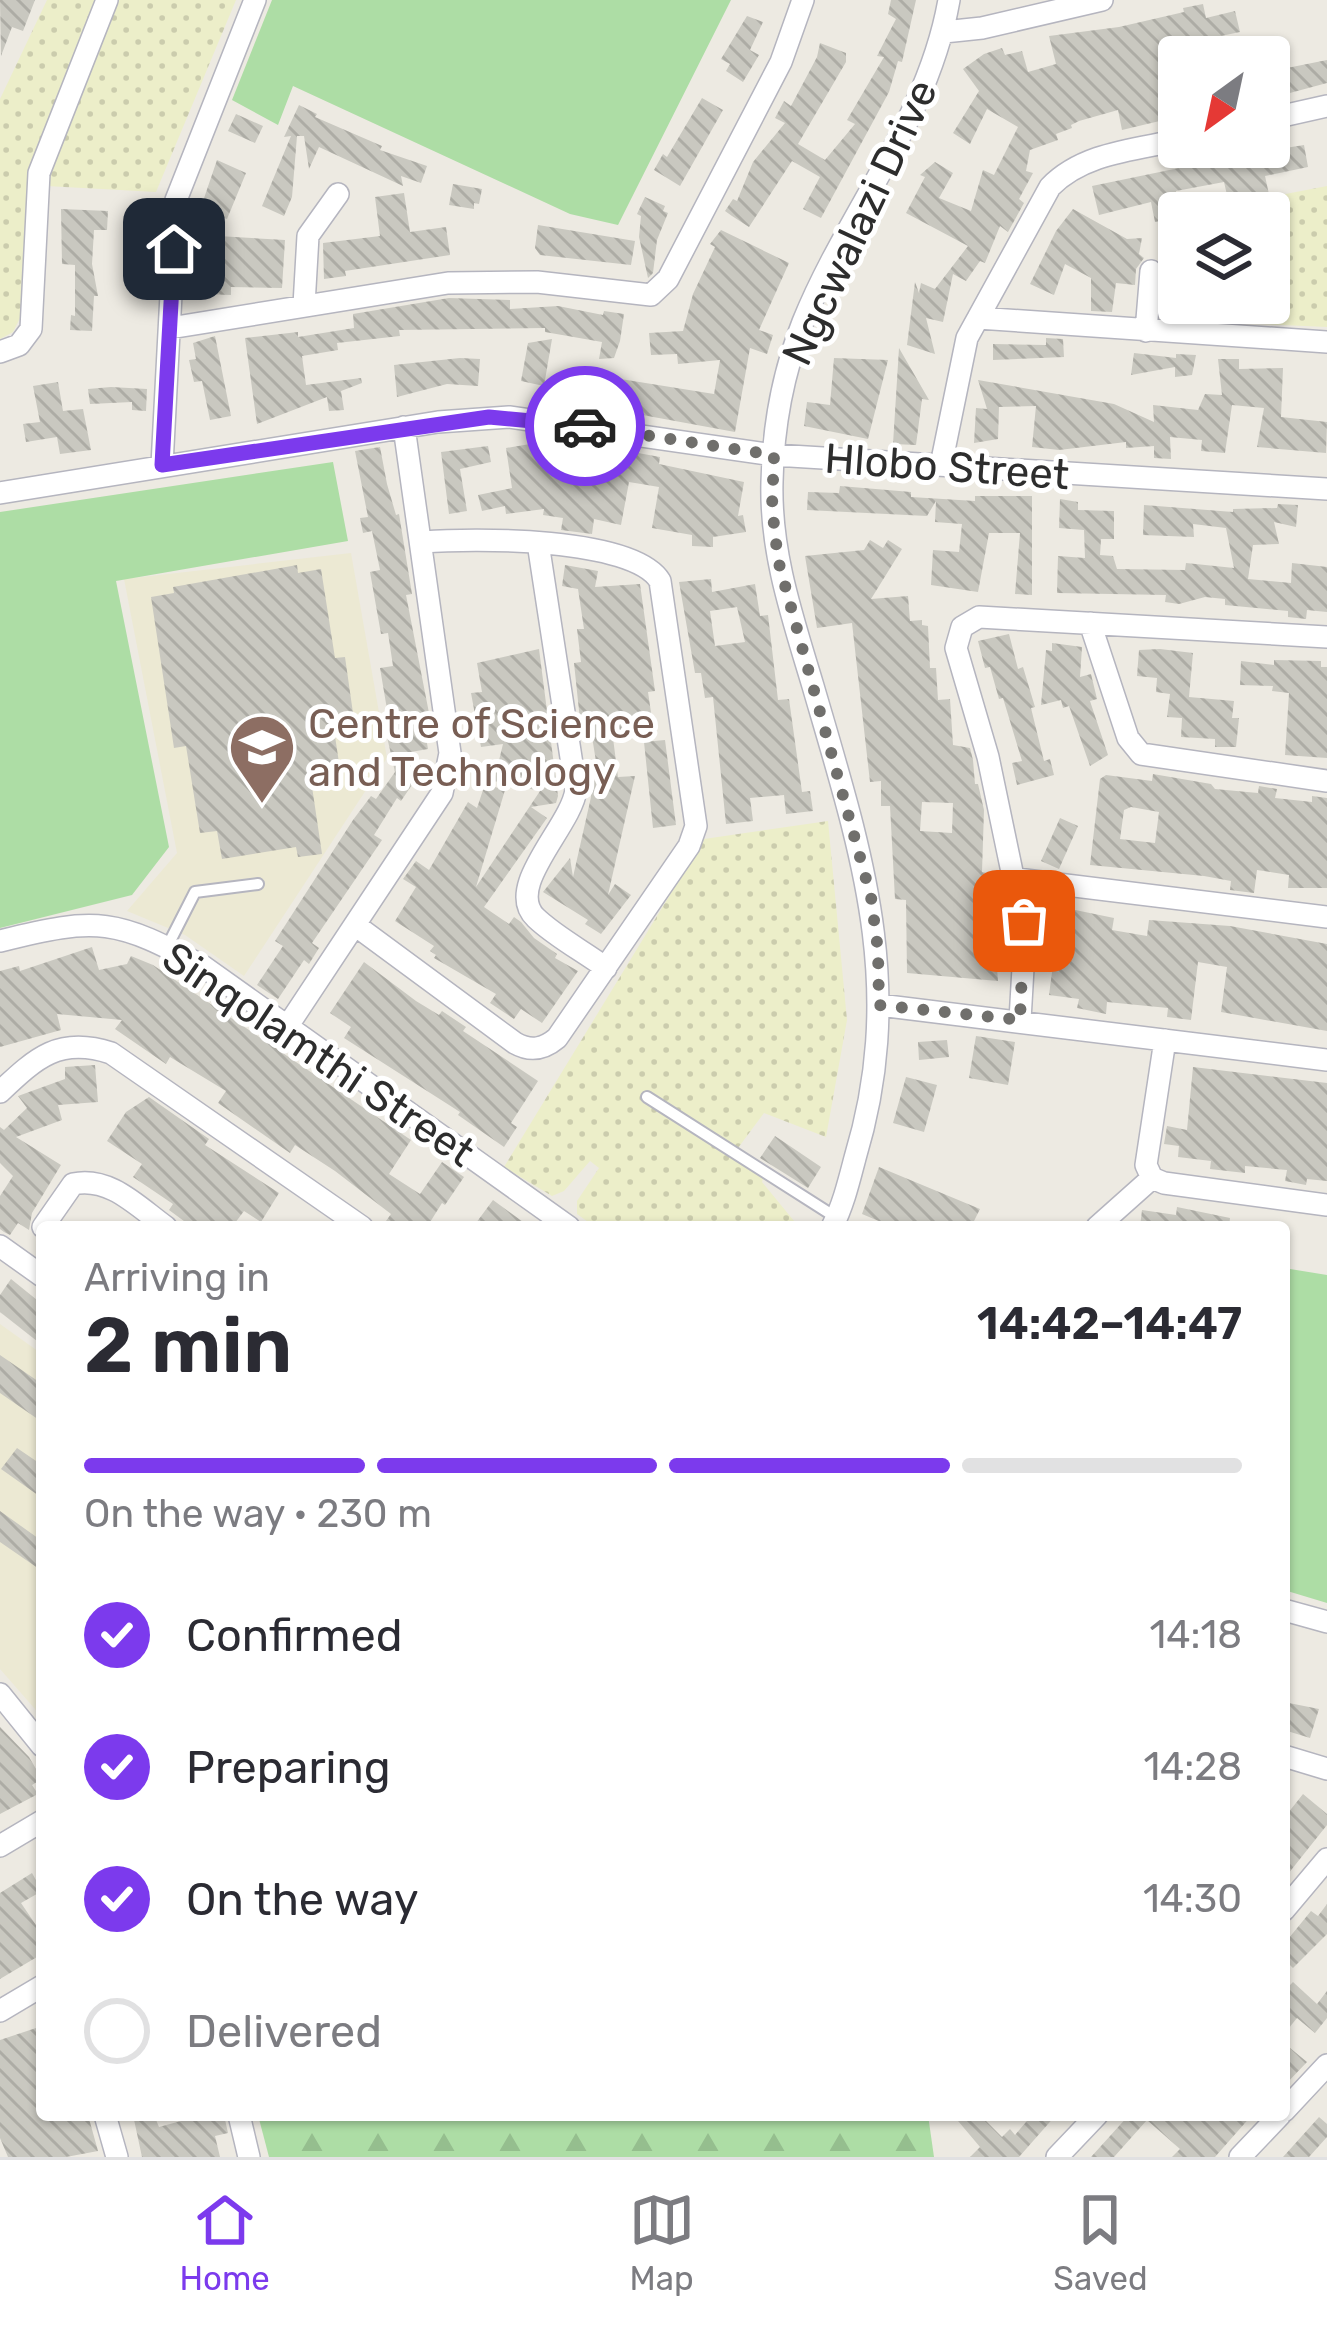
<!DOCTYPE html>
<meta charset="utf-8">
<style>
:root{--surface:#fff;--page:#f7f7f7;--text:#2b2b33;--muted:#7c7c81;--line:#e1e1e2;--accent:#7c3aed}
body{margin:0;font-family:Rubik,sans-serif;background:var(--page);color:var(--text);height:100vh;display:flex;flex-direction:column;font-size:45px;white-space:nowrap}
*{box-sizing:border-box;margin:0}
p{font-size:39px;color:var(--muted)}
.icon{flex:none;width:66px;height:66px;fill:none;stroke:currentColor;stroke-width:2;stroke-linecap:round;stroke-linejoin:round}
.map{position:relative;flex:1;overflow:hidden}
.side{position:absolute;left:36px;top:1221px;width:1254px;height:900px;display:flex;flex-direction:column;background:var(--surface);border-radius:12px;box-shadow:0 3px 9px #0004}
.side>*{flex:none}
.needle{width:78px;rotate:213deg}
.buttons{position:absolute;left:1158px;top:36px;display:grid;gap:24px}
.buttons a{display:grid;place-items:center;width:132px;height:132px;border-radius:12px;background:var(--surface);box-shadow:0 3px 9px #0004;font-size:60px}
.pin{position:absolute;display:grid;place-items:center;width:102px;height:102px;color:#fff;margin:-51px;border-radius:24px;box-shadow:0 6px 18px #0006}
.courier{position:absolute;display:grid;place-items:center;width:120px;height:120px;margin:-60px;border:9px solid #7c3aed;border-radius:50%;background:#fff;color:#222;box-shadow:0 3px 15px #0007}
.head em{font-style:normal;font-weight:600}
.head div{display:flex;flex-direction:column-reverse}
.head{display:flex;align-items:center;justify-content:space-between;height:204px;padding:0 48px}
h1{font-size:78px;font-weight:600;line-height:90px}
.bar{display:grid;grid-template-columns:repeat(4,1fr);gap:18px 12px;align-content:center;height:144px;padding:0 48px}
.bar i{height:15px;border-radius:9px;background:var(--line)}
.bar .selected{background:var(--accent)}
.bar p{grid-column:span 4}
ol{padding:0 48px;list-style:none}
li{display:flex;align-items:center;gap:36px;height:132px}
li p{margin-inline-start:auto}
li .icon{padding:12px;border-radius:50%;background:var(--accent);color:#fff;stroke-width:4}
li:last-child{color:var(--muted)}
li i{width:66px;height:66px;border:6px solid var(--line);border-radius:50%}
.dock{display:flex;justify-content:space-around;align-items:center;height:168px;border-top:3px solid var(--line);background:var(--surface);font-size:33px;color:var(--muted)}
.dock a{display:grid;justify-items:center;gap:6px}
.dock .selected{color:var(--accent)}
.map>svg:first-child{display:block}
.education{fill:#ece9d3}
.grass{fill:#addda5}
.forest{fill:url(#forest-firs)}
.sand{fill:url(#sand-dots)}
.building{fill:url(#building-back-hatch);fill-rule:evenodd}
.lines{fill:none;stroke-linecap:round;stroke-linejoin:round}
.service-casing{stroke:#b5b5bf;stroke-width:14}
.minor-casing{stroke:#b5b5bf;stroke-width:24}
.service{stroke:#fff;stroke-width:10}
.minor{stroke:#fff;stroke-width:21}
.done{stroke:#706f6c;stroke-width:12;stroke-dasharray:0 21.6}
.route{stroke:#7c3aed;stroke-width:15}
.labels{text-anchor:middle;stroke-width:10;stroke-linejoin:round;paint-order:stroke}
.street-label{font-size:42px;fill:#2d2d2d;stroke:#fff}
.education-label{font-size:42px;fill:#785e54;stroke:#fff;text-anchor:start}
</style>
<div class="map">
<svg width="1327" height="2157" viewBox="0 0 1327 2157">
<defs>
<pattern id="forest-firs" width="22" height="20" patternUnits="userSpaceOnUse" patternTransform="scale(3)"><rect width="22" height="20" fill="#addda5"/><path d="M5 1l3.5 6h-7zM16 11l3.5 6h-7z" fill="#95be8e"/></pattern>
<pattern id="sand-dots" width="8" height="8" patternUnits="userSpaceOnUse" patternTransform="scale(3)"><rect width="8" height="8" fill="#eceec9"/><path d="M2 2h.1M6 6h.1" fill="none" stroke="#cbccad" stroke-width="1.8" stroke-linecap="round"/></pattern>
<pattern id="building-back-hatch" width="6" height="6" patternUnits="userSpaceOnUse" patternTransform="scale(3)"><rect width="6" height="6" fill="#c9c8c0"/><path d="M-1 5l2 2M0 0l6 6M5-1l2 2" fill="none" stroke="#adaca5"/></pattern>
</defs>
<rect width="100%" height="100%" fill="#edeae2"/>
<!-- education -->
<path class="education" d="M351 553 387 758 244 976 185 935 127 911 177 853 124 579Z
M0 1324 42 1354V1717L0 1669Z"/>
<!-- grass -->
<path class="grass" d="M272 0H731L618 225 570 214 293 86 278 125 232 100Z
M333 462 348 541 116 581 169 847 132 895 0 928V512Z
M1284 1268 1327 1275V1603L1284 1590Z"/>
<!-- forest -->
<path class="forest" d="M258 2115H928L934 2157H269Z"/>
<!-- sand -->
<path class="sand" d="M47 0H236L156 192 28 185 20 318 13 332 0 339V99Z
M1327 186V327L1213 322V303H1269V213H1217L1218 207Z
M828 821 847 1020 826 1137 764 1113 735 1152 765 1172 762 1182 799 1227H595L577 1214V1201L599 1168 590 1161 564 1191 552 1196 504 1167 704 839Z"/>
<!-- building -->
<path class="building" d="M0 0H35L23 31 12 27 1 56Z
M891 0H916L902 62 898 61 889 92 821 218 803 209 820 177 792 161 749 227 732 216 725 211 733 199 737 201 753 162 785 123 775 118 784 101 791 106 817 57 820 43 846 53V62L798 144 825 160 855 124 847 120 884 57 877 56 896 19 888 14Z
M1203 4 1206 18 1235 11 1240 32 1197 41 1200 54 1174 60 1179 83 1161 88 1168 119 1122 130 1118 110 1079 121 1071 125 1072 128 1056 134 1058 140 1030 150 1026 171 1033 173 1019 199 1024 203 1008 232 1000 226 985 263 980 261 966 281 953 274 943 322 926 318 935 354 907 345 915 282 919 293 921 283 935 289 968 246 906 213 925 177 920 175 935 162 953 173 939 198 971 211 983 170 994 175 1018 127 987 109 970 144 953 133 979 91 963 69 984 54 1002 48 1005 55 1022 51 1028 72 1056 64 1049 36 1119 27 1184 12 1183 8Z
M747 16 763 22 750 50 759 55 743 82 726 71 730 64 721 59Z
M1327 60V83L1275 97 1269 65 1285 61 1287 68Z
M702 98 723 110 680 186 654 170 663 154 667 157Z
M299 105 317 114 315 117 382 146 380 150 427 166 421 183 401 176 403 186 319 147 309 169 304 136H297L292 197 284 216 262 206 291 136 284 137Z
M236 114 263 126 255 143 228 131Z
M1304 145 1308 167 1265 176 1270 199 1230 208 1224 182 1176 191 1179 217 1155 222 1151 202 1099 215 1092 186 1242 155 1240 149 1249 147H1260L1261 152Z
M217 160 246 173 227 219 200 210Z
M453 184 482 189 479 204 474 203V209L449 205Z
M404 193 410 232 446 227 450 255 345 271 346 276 324 279 323 243 380 236 375 197Z
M645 197 665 206 663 211 668 213 657 240 653 273 648 278 639 237 641 216 637 214Z
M61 209 108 211 107 230H94L92 264 98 296H94L92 331 70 330 71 315 75 316V265L62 264Z
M1073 209 1127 239 1142 238 1139 254 1144 258 1136 269 1135 285 1116 283 1112 312 1091 311V278L1065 264 1054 295 1030 284 1056 231Z
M538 225 635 241 631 265 540 255 535 248Z
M721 230 789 263 759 330 773 335 767 354 750 348 735 432 637 414 639 401 608 396 607 402 573 396 577 372 714 394 720 360 678 364 677 354 651 355 649 333 683 331 693 294 715 247 710 244Z
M201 235 285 240 282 288 231 287V295L201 294Z
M449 298 510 300V309L558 306 603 315 604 311 624 314 620 341 614 358 599 359 602 342 545 332V328L399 330 400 336 337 343 338 350 302 356 306 385 361 378 362 383 341 391 344 410 329 411 327 397 257 424 245 338 298 332V337L354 328 353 314Z
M215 336 231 416 210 420 202 381 194 382 189 360 196 359 193 343Z
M1046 338 1063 339 1064 357 993 360V344L1046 345Z
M552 339 544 386 521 381 528 343Z
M899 348 929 400 922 399 916 445 893 444Z
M1134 353 1176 358V354L1196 355 1192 375 1175 377V367L1131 375Z
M460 358 480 359 478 386 447 384 397 397 394 365Z
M834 358 888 360 868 439 804 426 807 402 830 405Z
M1218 359H1239V369L1283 368 1281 417 1327 422 1326 453 1257 447 1264 408 1232 405 1225 453 1201 451 1202 440 1170 437 1171 459 1154 458V446L1126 448V442L1059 450 1032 447 1036 406 999 407 998 439 974 443 976 408 987 409 978 380 1114 404 1154 422 1153 405 1198 410 1205 394 1222 395Z
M58 382 63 411 83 409 91 450 60 454 57 437 26 442 23 424 40 422 33 386Z
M111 387 147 389 146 411 132 410V402L90 404 88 389Z
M529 436 562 441 560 451 599 458 601 447 638 453 660 457 659 464 744 482 738 516 743 515 746 532 713 537V547L692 546V535L652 528 659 487 629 482 621 525 594 519 592 534 561 530 563 518 543 515 544 509 506 514 505 506 482 511 478 495 512 488 506 448 530 444Z
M488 446 491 462 460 469 467 511 449 514 441 452Z
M380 447 387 484 396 515 399 514 412 594 406 595 429 713 422 715 428 749 405 753 431 770 423 784 416 779 401 801 397 798 374 835 382 840 312 943 319 948 309 964 304 960 278 999 257 985 283 946 275 941 353 820 371 796 376 799 395 772 385 728 390 727 380 668 393 666 388 633 381 634 370 572 380 570 372 531 363 533 360 518 368 517 355 451Z
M840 486 911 492V497L975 501V496H1032V595L1015 594 1020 533H989L978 592 931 585 933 550 959 552 962 524 935 522 936 501 927 516 807 510 808 492 839 493Z
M1060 499 1078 502V510L1114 511V539H1101L1100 555 1113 556 1117 569 1185 570 1186 563 1234 568 1226 528 1193 524 1194 537 1143 535 1144 505 1233 512V509L1277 508 1278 504 1298 505 1296 527 1274 522 1279 544 1253 545 1248 579 1291 583 1292 563 1327 567V612L1307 610 1306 619 1288 617V611L1225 605V599L1205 597 1179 604 1165 602 1166 595 1057 593 1058 556 1085 558 1084 530 1059 528Z
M870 540 883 548 888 540 902 549 871 599 908 596 910 621 922 620V625L928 626 930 668H936L938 700 950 699 953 745 970 748 973 760 975 784H978L984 810 982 872 988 873 986 907H1004L1005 910V929H994L998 981 907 973 906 900 895 899 890 806H881V781L870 782 852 623 817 628 805 556 864 550ZM922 802 953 803 952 833 920 831Z
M297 565 298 573 321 569 335 658 345 657 354 720 333 723 341 776 311 780 322 854 298 857 296 847 222 859 217 831 200 833 186 746 174 748 151 597 174 593 173 587Z
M565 565 598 571 595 587 640 584 655 691 648 692 653 726H647L645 734 613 738 618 777 635 776 608 895 615 884 631 895 601 934 585 924 588 920 543 892 570 858 573 877 591 797 590 781 599 780 589 718 580 720 574 663 581 662 577 629H584L578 589 562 586Z
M711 579 712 592 755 584 760 616 768 615 778 700 789 699 802 792 810 791 813 811 786 814 784 795 750 798 753 821 726 824 713 697 705 698 701 673H695L679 582ZM737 607 745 642 715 646 710 611Z
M1009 634 1018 669 1023 667 1035 707 1031 708 1044 761 1050 759 1054 775 1017 785 1012 763 1022 761 1003 698 999 699 990 667 985 668 978 641Z
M1052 643 1082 647 1080 677 1091 674 1097 699 1090 701 1108 755 1090 766 1069 706 1063 708 1061 700 1041 705 1046 650 1052 651Z
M539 649 558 796 556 803 531 807 547 818 484 907 509 924 514 917 521 922 534 938 557 954 555 958 578 971 542 1023 521 1009 514 1019 490 1003 496 994 434 958 436 955 430 951 434 946 395 921 416 887 403 879 416 861 429 870 468 802 477 808 485 784 505 790 476 887 540 791 494 781 503 744 481 747 471 693 482 692 477 663Z
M1160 649 1193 653 1189 697 1234 701 1232 718H1239L1236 747H1215V739L1181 737 1182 718 1167 717 1170 694 1156 692 1157 678 1137 676 1139 650Z
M1274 660 1321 661V667H1327V758L1285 755 1289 693 1272 691 1273 686 1240 685 1241 661 1274 665Z
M665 740 676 825 653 828 644 742Z
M1153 774 1211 784 1215 789 1258 793 1259 786 1277 789 1275 798 1312 802V796L1327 798V888H1288L1289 875 1257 870 1254 893 1230 890 1231 881 1204 876 1090 865 1100 779 1106 775 1152 781ZM1131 807 1159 812 1155 843 1120 839 1124 810Z
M1060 818 1078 826 1059 869 1041 861Z
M1051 905 1114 918 1112 930 1147 936 1149 920 1230 926 1327 944V1031L1221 1012 1227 967 1198 962 1191 1020 1167 1017 1168 1008 1107 1002 1106 1014 1077 1008 1079 999 1049 995 1056 942V937L1047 936Z
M92 947 99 970 127 964 131 956 153 965 411 1140 389 1174 420 1194 442 1162 464 1177 445 1205 442 1203 427 1227H395L386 1221 391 1214 335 1171 295 1145 290 1153 218 1103 226 1091 170 1057 166 1064 115 1029 122 1020 57 1014 61 1030 0 1047V971L19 966 20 971Z
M364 962 416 1001 439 1015 442 1011 466 1027 463 1031 538 1081 511 1123 517 1127 504 1147 458 1115 460 1112 344 1038 351 1027 330 1013Z
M976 1036 1015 1042 1008 1085 969 1078Z
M947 1040 949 1057 919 1060 918 1042Z
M95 1065 98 1102 58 1105 62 1120 16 1137 61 1165 32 1213 29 1230 18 1223 10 1235 4 1232 0 1229V1196L13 1176 0 1163V1127L4 1130 27 1108 18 1096 65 1079V1067Z
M1193 1067 1327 1083V1181L1307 1179 1306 1185 1285 1181 1287 1170 1245 1166V1173L1210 1169 1211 1161 1178 1157 1179 1146 1164 1144 1167 1126 1187 1130Z
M906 1077 937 1085 924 1132 893 1123Z
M149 1097 209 1139 205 1145 279 1193 261 1222 244 1211 232 1227H192L169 1210 173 1204 133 1177 142 1164 107 1141 126 1112Z
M775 1136 821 1167 808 1188 760 1158Z
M879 1167 980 1209 971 1227H893L862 1214Z
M493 1200 530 1227H473Z
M1177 1207 1230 1218 1229 1227H1140L1142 1210 1176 1215Z
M11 1279 42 1304V1345L0 1312V1295Z
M0 1355 42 1384V1422L0 1393Z
M17 1448 42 1465V1498L1 1469Z
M0 1511 42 1541V1571L0 1542Z
M1284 1702 1319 1709 1310 1738 1284 1730Z
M0 1727 29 1757 42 1779 32 1785 38 1794 0 1814Z
M1303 1794 1327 1814V1825L1284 1879V1818Z
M32 1873 42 1891 21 1903 42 1934V1954L0 1979V1893Z
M1327 1904V1934L1293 1968 1284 1959V1944L1311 1911 1318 1916Z
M1293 1982 1317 2004 1327 1991V2018L1315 2033 1297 2018 1284 2034V1991Z
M42 2026V2115H88L98 2151 66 2157H8L0 2138V2040Z
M1284 2043 1307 2062 1284 2086Z
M133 2115H154L159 2127 203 2115H224L228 2133 215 2136 220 2157H142Z
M953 2115H980L1002 2137 1010 2129 1015 2135 1032 2115H1056L1019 2157H970L980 2147Z
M1129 2115H1252L1215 2157H1172L1180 2149 1147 2120 1114 2157H1091Z
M1319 2117 1327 2124V2137L1309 2157H1283Z"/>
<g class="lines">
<defs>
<path id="service" d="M167 947 195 892 258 884
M647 1097 837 1218"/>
<path id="minor" d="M944 32 982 28 1102 0
M1269 119 1327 106
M304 305 308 236 338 194
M978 318 1327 342
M170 328 448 283 537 282 651 295 668 279 781 62 803 0
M1146 331 1151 271
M0 352 19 345 31 329 39 173 107 0
M162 465 176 200 255 0
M941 465 967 338 1050 187C1083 153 1134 150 1179 140
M0 493 438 422 509 417 774 455 1327 489
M538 543 576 790C571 827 503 887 536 918 556 937 583 951 606 968
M1090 623 1128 738 1141 754 1327 781
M1017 879 1327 917
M355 925 515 1043C531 1052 544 1049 557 1038L689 846 696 826 660 581C633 537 473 538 423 542
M0 941C98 916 117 919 204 967L569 1227
M879 1005 1327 1060
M1020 1020 1025 934 988 757 956 648 962 627 979 617 1327 637
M287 1027 442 793 450 753 404 427
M0 1092C36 1058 59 1036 111 1053L362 1227
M1152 1178 1164 1183 1327 1205
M1152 1178 1146 1165 1165 1040
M43 1227 73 1184C110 1176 138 1207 166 1227
M832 1227C843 1206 849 1181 855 1158 907 986 861 851 813 686 793 619 770 553 772 482 773 427 783 373 803 322 848 211 928 120 949 0
M1097 1227 1152 1178
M0 1246 42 1276
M1284 1610 1327 1622
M0 1694 42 1746
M1284 1756 1327 1769
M0 1846 42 1821
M1284 1910 1327 1859
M0 2011 42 1986
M1284 2111 1327 2065
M105 2115 117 2157
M239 2115 249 2157
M1057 2157 1097 2115
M1240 2157 1280 2115"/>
</defs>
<!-- service casing -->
<use href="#service" class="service-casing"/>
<!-- minor casing -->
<use href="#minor" class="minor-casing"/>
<!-- service -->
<use href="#service" class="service"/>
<!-- minor -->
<use href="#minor" class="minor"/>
</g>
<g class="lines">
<!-- done -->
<path class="done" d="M585 426 774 455 772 507 778 560 871 897 878 950 879 1005 1020 1020 1024 921"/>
<!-- route -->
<path class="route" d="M174 249 162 465 489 417 585 426"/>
</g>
<!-- icons -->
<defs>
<symbol id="school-pin" viewBox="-11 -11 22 30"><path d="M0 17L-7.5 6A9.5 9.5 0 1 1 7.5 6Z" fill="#8d6e63" stroke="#fff"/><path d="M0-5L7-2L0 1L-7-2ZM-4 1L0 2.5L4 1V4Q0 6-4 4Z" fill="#fff"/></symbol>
</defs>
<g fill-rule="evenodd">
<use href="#school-pin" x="224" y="709" width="76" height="104"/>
</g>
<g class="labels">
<!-- street labels -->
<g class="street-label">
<text transform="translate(859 222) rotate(-65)" y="15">Ngcwalazi Drive</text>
<text transform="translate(947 466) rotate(4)" y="15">Hlobo Street</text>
<text transform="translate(319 1054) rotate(34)" y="15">Sinqolamthi Street</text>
</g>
<!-- education labels -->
<g class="education-label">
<text x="308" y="738">Centre of Science<tspan x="308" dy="48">and Technology</tspan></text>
</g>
</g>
</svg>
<div class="buttons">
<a><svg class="needle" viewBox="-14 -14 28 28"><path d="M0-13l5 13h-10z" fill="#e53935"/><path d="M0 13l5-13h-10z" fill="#7c7c81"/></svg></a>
<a><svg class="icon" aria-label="layers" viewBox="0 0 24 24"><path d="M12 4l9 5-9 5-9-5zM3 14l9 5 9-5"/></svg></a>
</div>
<div class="pin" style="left:1024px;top:921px;background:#ea580c"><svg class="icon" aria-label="bag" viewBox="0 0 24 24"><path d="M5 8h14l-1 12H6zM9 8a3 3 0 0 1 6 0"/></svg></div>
<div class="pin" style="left:174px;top:249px;background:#1f2937"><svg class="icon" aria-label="home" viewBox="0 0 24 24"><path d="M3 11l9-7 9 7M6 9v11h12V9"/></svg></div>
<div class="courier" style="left:585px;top:426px"><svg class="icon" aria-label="car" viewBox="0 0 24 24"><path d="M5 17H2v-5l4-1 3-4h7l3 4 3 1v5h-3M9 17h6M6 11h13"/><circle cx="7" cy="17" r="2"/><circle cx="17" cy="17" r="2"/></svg></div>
<section class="side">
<div class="head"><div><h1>2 min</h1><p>Arriving in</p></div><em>14:42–14:47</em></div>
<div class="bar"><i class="selected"></i><i class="selected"></i><i class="selected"></i><i></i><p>On the way · 230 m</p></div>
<ol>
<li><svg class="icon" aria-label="check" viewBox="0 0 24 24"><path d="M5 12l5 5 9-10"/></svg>Confirmed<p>14:18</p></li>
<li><svg class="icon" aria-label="check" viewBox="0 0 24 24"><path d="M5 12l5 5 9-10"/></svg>Preparing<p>14:28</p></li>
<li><svg class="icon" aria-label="check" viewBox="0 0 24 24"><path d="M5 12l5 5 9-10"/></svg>On the way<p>14:30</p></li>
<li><i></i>Delivered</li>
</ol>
</section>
</div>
<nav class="dock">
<a class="selected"><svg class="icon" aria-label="home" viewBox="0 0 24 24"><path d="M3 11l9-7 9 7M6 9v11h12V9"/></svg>Home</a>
<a><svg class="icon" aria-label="map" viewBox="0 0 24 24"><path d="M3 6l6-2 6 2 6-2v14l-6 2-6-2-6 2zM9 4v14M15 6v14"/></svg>Map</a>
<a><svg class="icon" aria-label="saved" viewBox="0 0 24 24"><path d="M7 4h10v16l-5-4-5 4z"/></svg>Saved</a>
</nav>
